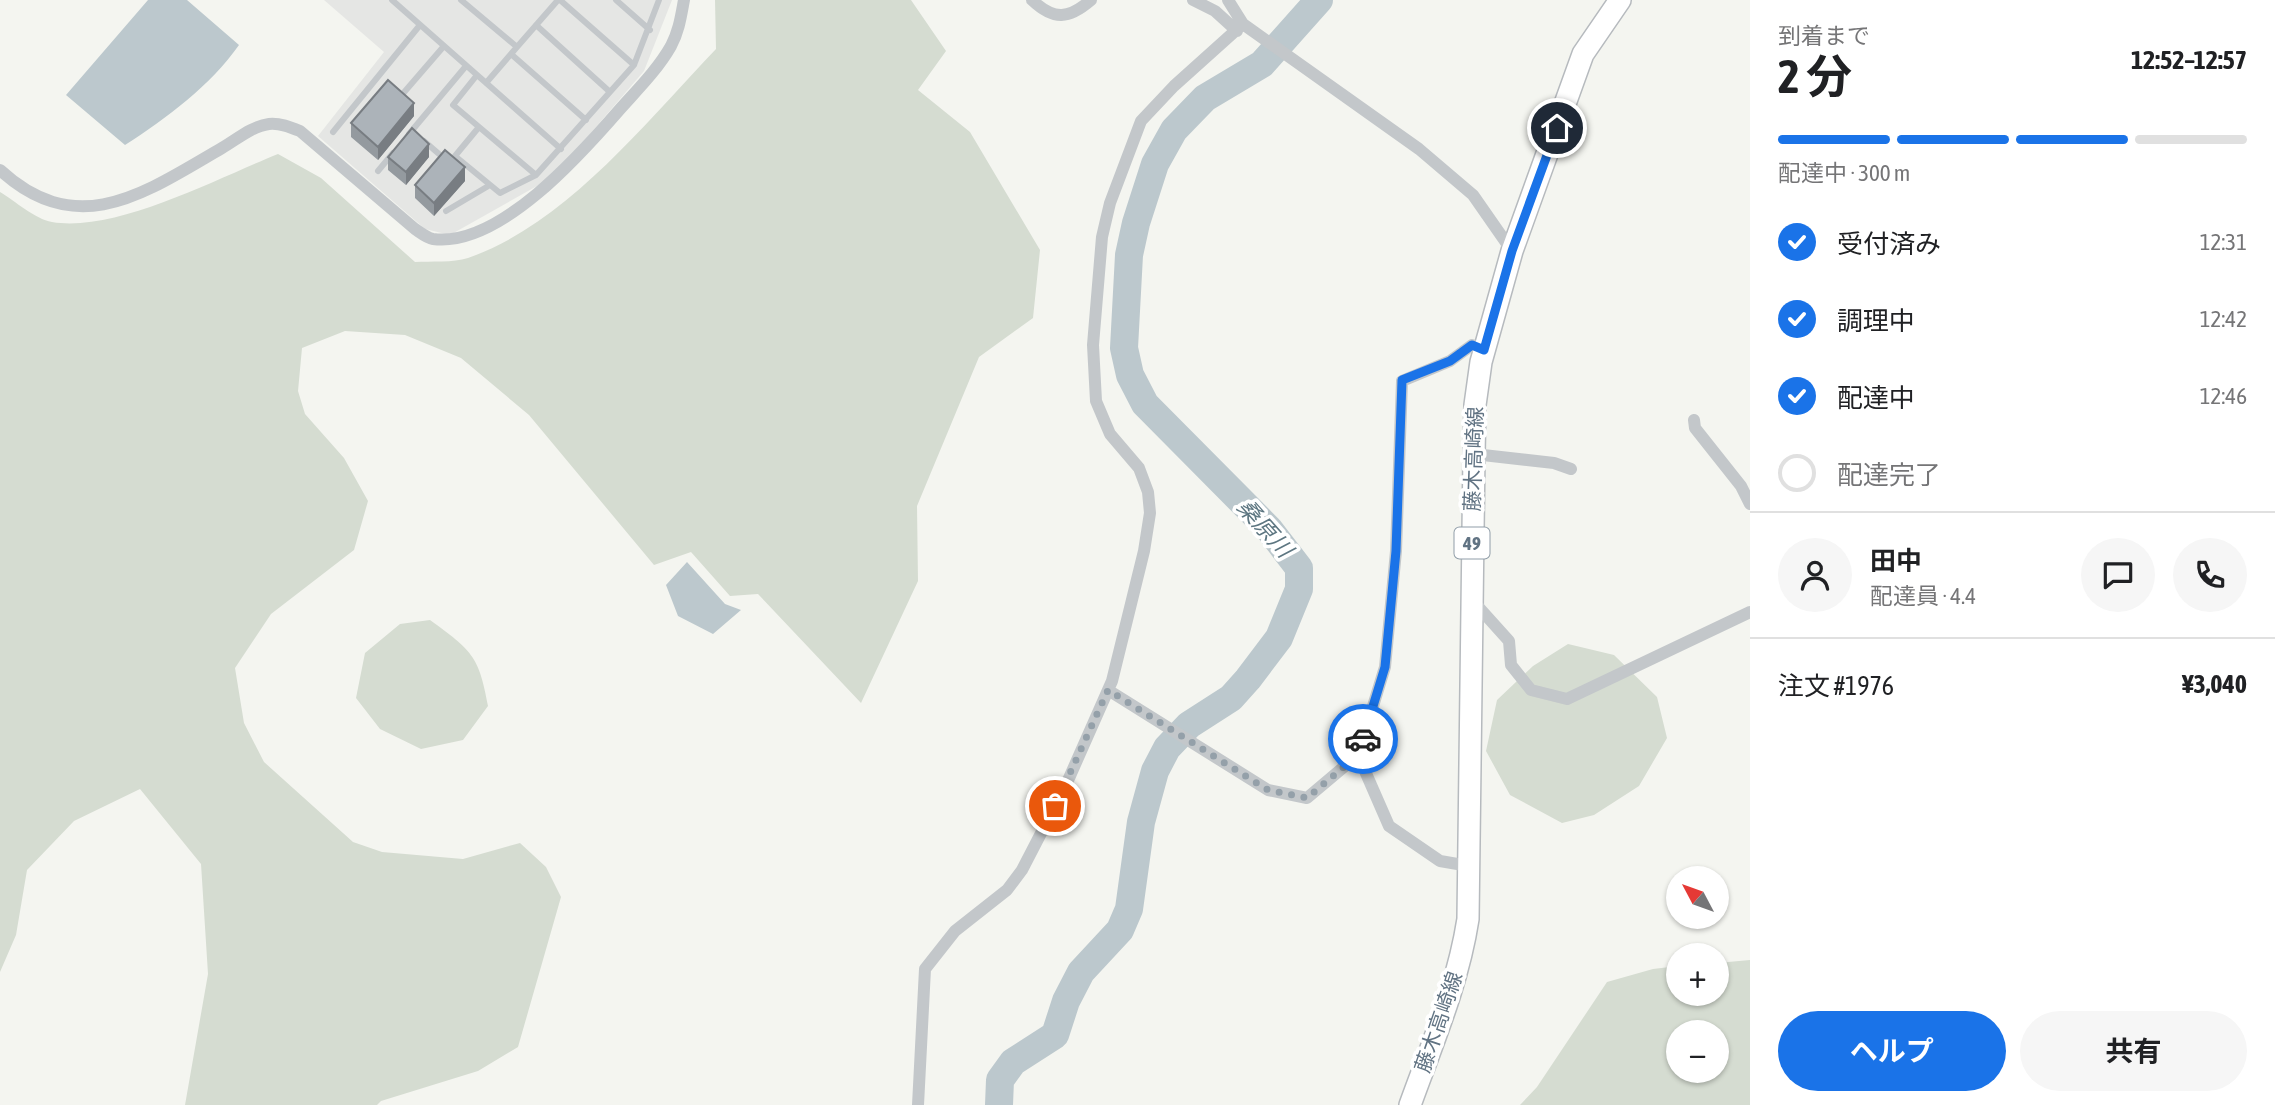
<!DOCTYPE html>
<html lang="ja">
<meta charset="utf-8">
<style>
:root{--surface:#fff;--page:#f6f6f6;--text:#202124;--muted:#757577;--line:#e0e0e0;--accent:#1a73e8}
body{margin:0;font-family:"Asap Condensed","Noto Sans JP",sans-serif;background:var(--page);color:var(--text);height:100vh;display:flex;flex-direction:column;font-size:26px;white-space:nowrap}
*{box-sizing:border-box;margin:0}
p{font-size:23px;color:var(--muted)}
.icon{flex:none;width:38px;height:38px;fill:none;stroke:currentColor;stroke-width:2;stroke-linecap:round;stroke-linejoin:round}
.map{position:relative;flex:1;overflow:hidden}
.details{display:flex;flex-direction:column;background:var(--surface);width:525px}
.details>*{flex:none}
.needle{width:46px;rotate:311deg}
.buttons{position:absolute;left:1666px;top:866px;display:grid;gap:14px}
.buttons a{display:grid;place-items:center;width:63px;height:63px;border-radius:50%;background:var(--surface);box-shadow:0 2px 5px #0004;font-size:35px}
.pin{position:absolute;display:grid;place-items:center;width:60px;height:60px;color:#fff;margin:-30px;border:4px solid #fff;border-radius:50%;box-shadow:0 2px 7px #0007}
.courier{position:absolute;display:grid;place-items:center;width:70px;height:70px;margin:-35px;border:5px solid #1a73e8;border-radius:50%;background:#fff;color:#222;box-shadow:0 2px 9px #0007}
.headline em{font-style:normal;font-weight:700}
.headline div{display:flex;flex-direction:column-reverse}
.headline{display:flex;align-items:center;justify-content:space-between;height:119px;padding:0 28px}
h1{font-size:46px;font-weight:700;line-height:52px}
.bar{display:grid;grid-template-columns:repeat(4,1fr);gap:10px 7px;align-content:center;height:84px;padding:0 28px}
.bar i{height:9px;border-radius:5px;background:var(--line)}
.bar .on{background:var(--accent)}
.bar p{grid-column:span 4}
.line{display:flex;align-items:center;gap:18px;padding:0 28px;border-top:2px solid var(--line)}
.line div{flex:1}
.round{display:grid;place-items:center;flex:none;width:74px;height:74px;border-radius:37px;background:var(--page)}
ol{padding:0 28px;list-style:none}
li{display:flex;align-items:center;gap:21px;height:77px}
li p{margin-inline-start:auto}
li .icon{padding:7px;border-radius:50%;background:var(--accent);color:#fff;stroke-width:4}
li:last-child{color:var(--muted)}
li i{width:38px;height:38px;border:4px solid var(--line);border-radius:50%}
.cta{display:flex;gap:14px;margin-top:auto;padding:14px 28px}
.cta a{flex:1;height:80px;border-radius:42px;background:var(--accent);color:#fff;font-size:28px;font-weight:700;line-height:80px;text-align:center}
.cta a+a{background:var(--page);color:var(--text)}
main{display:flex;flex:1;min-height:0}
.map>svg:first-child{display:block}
.built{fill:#e5e6e4}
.green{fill:#d5dcd1;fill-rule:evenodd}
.water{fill:#bcc8cd}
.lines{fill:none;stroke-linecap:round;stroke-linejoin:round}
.river{stroke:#bcc8cd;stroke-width:28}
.primary-casing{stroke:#b6babe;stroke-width:24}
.service{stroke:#c3c7ca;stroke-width:6}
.minor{stroke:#c3c7ca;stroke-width:12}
.primary{stroke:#fff;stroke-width:21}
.wall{fill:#949a9f}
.shaded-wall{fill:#787d82}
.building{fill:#acb3b9;stroke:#787d82;stroke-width:2}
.done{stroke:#94a0a9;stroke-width:7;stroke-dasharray:0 12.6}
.route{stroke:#1a73e8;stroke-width:9}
.labels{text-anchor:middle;stroke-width:7;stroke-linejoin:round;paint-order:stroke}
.shield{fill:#fff;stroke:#909da8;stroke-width:2}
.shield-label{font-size:19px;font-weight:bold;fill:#617383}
.street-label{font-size:21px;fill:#617383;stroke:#fff}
.water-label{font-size:23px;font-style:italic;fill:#5d7681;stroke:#fff}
</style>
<main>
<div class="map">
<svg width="1750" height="1105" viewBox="0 0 1750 1105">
<rect width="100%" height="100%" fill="#f4f5f0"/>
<!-- built -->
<path class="built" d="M324 0H672L644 71 553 177 450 235 425 229 318 136 384 52Z"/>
<!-- green -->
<path class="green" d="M715 0H911L946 51 918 90 970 132 1040 250 1033 318 979 357 917 506 918 581 861 703 758 594 730 596 691 552 654 565 529 415 461 358 405 335 345 331 302 348 298 391 305 414 344 458 368 501 354 550 271 614 235 668 244 723 264 762 353 842 382 852 463 859 520 843 546 867 561 897 518 1047 478 1071 381 1101 377 1105H185L208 974 201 864 140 789 74 821 27 870 16 935 0 972V192C15 201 35 219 52 222 115 233 218 178 278 154L321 178 415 262C431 261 453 263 468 258 566 224 646 122 716 49Z
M430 620C471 650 479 655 488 706L463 740 421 749 380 729 356 698 365 653 400 624Z
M1568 644 1614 655 1657 697 1667 738 1639 786 1594 815 1562 823 1510 795 1486 751 1497 700 1533 666Z
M1750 960V1105H1520L1537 1087 1607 982 1653 969 1678 966V994H1717V963ZM1678 1032H1717V1071H1678Z"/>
<!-- water -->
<path class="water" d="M148 0H187L239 45C210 86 167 118 125 145L66 95Z
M687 562 725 604 741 610 713 634 678 616 666 585Z"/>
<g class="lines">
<!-- river -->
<path class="river" d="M999 1105 1000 1080 1013 1062 1055 1035 1066 1001 1081 972 1120 930 1129 909 1141 822 1155 771 1167 748 1189 725 1231 698 1248 679 1279 638 1299 589V568L1269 529 1145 404 1130 375 1124 348 1129 255 1136 223 1155 164 1174 130 1205 98 1262 64 1319 0"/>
<defs>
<path id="primary" d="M1410 1105C1432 1044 1458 984 1468 919L1474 454 1475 405 1481 362 1512 251 1583 54 1620 0"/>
</defs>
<!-- primary casing -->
<use href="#primary" class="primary-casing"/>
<!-- service -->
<path class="service" d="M392 0 561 149
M461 0 517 47 486 83
M560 0 634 65
M616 0 650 30
M536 25 610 92
M517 47 558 0
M511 54 586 120
M477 75 453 105 536 175 634 65 659 0
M400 97 444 46
M479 127 455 156 500 193 536 175
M333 132 420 25
M409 134 466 66
M424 141 439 154
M378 171 393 153
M446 211 490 185"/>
<!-- minor -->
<path class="minor" d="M1032 0C1054 21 1069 19 1091 0
M1193 0 1215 11 1237 31
M1228 0 1243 24 1419 149 1473 195 1512 251
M0 170C78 242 146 192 222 148 236 140 252 126 269 124 280 123 290 127 300 131L415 229C421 233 427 238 433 239 499 248 582 153 621 108 638 89 658 69 671 46 679 31 681 16 684 0
M1694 420 1695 428 1741 486 1750 504
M1474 454 1554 463 1571 469
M1473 601 1509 641 1511 665 1531 690 1567 699 1750 612
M1108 690 1268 790 1307 798 1358 755 1389 826 1440 861 1469 866
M1358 755 1385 667 1396 551 1402 381 1450 361 1472 345 1484 350
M918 1105 925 969 955 931 1007 890 1022 870 1066 785 1112 681 1144 551 1150 513 1148 492 1139 468 1110 434 1096 401 1093 345 1102 237 1110 203 1141 121 1174 86 1243 24"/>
<!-- primary -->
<use href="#primary" class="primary"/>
</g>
<!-- wall -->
<path class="wall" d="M414 116 378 160 351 137V123Z
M388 157H429L406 185 388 170Z
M465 181 434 216 415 198V185Z"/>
<!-- shaded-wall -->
<path class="shaded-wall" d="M414 103V116L378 160V147Z
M429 144V157L406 185V172Z
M465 167V181L434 216V203Z"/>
<!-- building -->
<path class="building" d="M388 80 414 103 378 147 351 123Z
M412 128 429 144 406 172 388 157Z
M445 150 465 167 434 203 415 185Z"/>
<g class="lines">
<!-- done -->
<path class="done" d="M1055 806 1108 690 1268 790 1307 798 1358 755 1363 739"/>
<!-- route -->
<path class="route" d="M1363 739 1385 667 1396 551 1402 380 1450 361 1472 345 1484 350 1512 251 1557 128"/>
</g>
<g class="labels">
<!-- shield labels -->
<rect class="shield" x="1454.5" y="527.5" width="35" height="31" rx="5"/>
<g class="shield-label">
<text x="1472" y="550">49</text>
</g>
<!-- street labels -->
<g class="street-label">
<text transform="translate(1474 459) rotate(-88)" y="7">藤木高崎線</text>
<text transform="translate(1439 1022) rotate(-71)" y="7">藤木高崎線</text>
</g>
<!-- water labels -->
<g class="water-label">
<text transform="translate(1265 528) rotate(48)" y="8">桑原川</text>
</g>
</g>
</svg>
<div class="buttons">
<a><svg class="needle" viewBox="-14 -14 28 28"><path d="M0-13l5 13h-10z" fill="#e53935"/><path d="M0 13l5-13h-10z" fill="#757577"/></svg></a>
<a>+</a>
<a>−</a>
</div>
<div class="pin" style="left:1055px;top:806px;background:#ea580c"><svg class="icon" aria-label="bag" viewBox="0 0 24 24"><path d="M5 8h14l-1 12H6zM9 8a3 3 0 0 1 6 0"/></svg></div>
<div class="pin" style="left:1557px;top:128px;background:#1f2937"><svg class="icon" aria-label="home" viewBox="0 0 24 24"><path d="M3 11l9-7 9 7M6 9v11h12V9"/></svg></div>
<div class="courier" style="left:1363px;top:739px"><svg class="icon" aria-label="car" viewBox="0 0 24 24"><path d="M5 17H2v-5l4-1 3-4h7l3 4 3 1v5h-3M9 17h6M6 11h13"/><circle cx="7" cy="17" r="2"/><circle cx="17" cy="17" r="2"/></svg></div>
</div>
<section class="details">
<div class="headline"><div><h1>2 分</h1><p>到着まで</p></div><em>12:52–12:57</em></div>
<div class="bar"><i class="on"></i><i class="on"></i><i class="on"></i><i></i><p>配達中 · 300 m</p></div>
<ol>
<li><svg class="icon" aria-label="check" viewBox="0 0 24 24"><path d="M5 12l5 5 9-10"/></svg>受付済み<p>12:31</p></li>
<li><svg class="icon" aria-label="check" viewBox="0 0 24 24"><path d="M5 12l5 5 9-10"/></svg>調理中<p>12:42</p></li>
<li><svg class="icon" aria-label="check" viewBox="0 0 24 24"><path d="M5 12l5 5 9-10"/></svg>配達中<p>12:46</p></li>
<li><i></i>配達完了</li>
</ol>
<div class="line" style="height:126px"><a class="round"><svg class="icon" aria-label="person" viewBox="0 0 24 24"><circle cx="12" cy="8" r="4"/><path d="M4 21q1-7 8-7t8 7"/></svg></a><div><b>田中</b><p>配達員 · 4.4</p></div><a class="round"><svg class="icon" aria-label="chat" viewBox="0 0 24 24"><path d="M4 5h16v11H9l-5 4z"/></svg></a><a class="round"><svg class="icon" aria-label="phone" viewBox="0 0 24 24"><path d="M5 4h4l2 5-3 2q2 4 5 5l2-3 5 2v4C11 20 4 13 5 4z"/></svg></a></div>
<div class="line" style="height:91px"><div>注文 #1976</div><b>¥3,040</b></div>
<div class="cta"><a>ヘルプ</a><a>共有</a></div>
</section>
</main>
